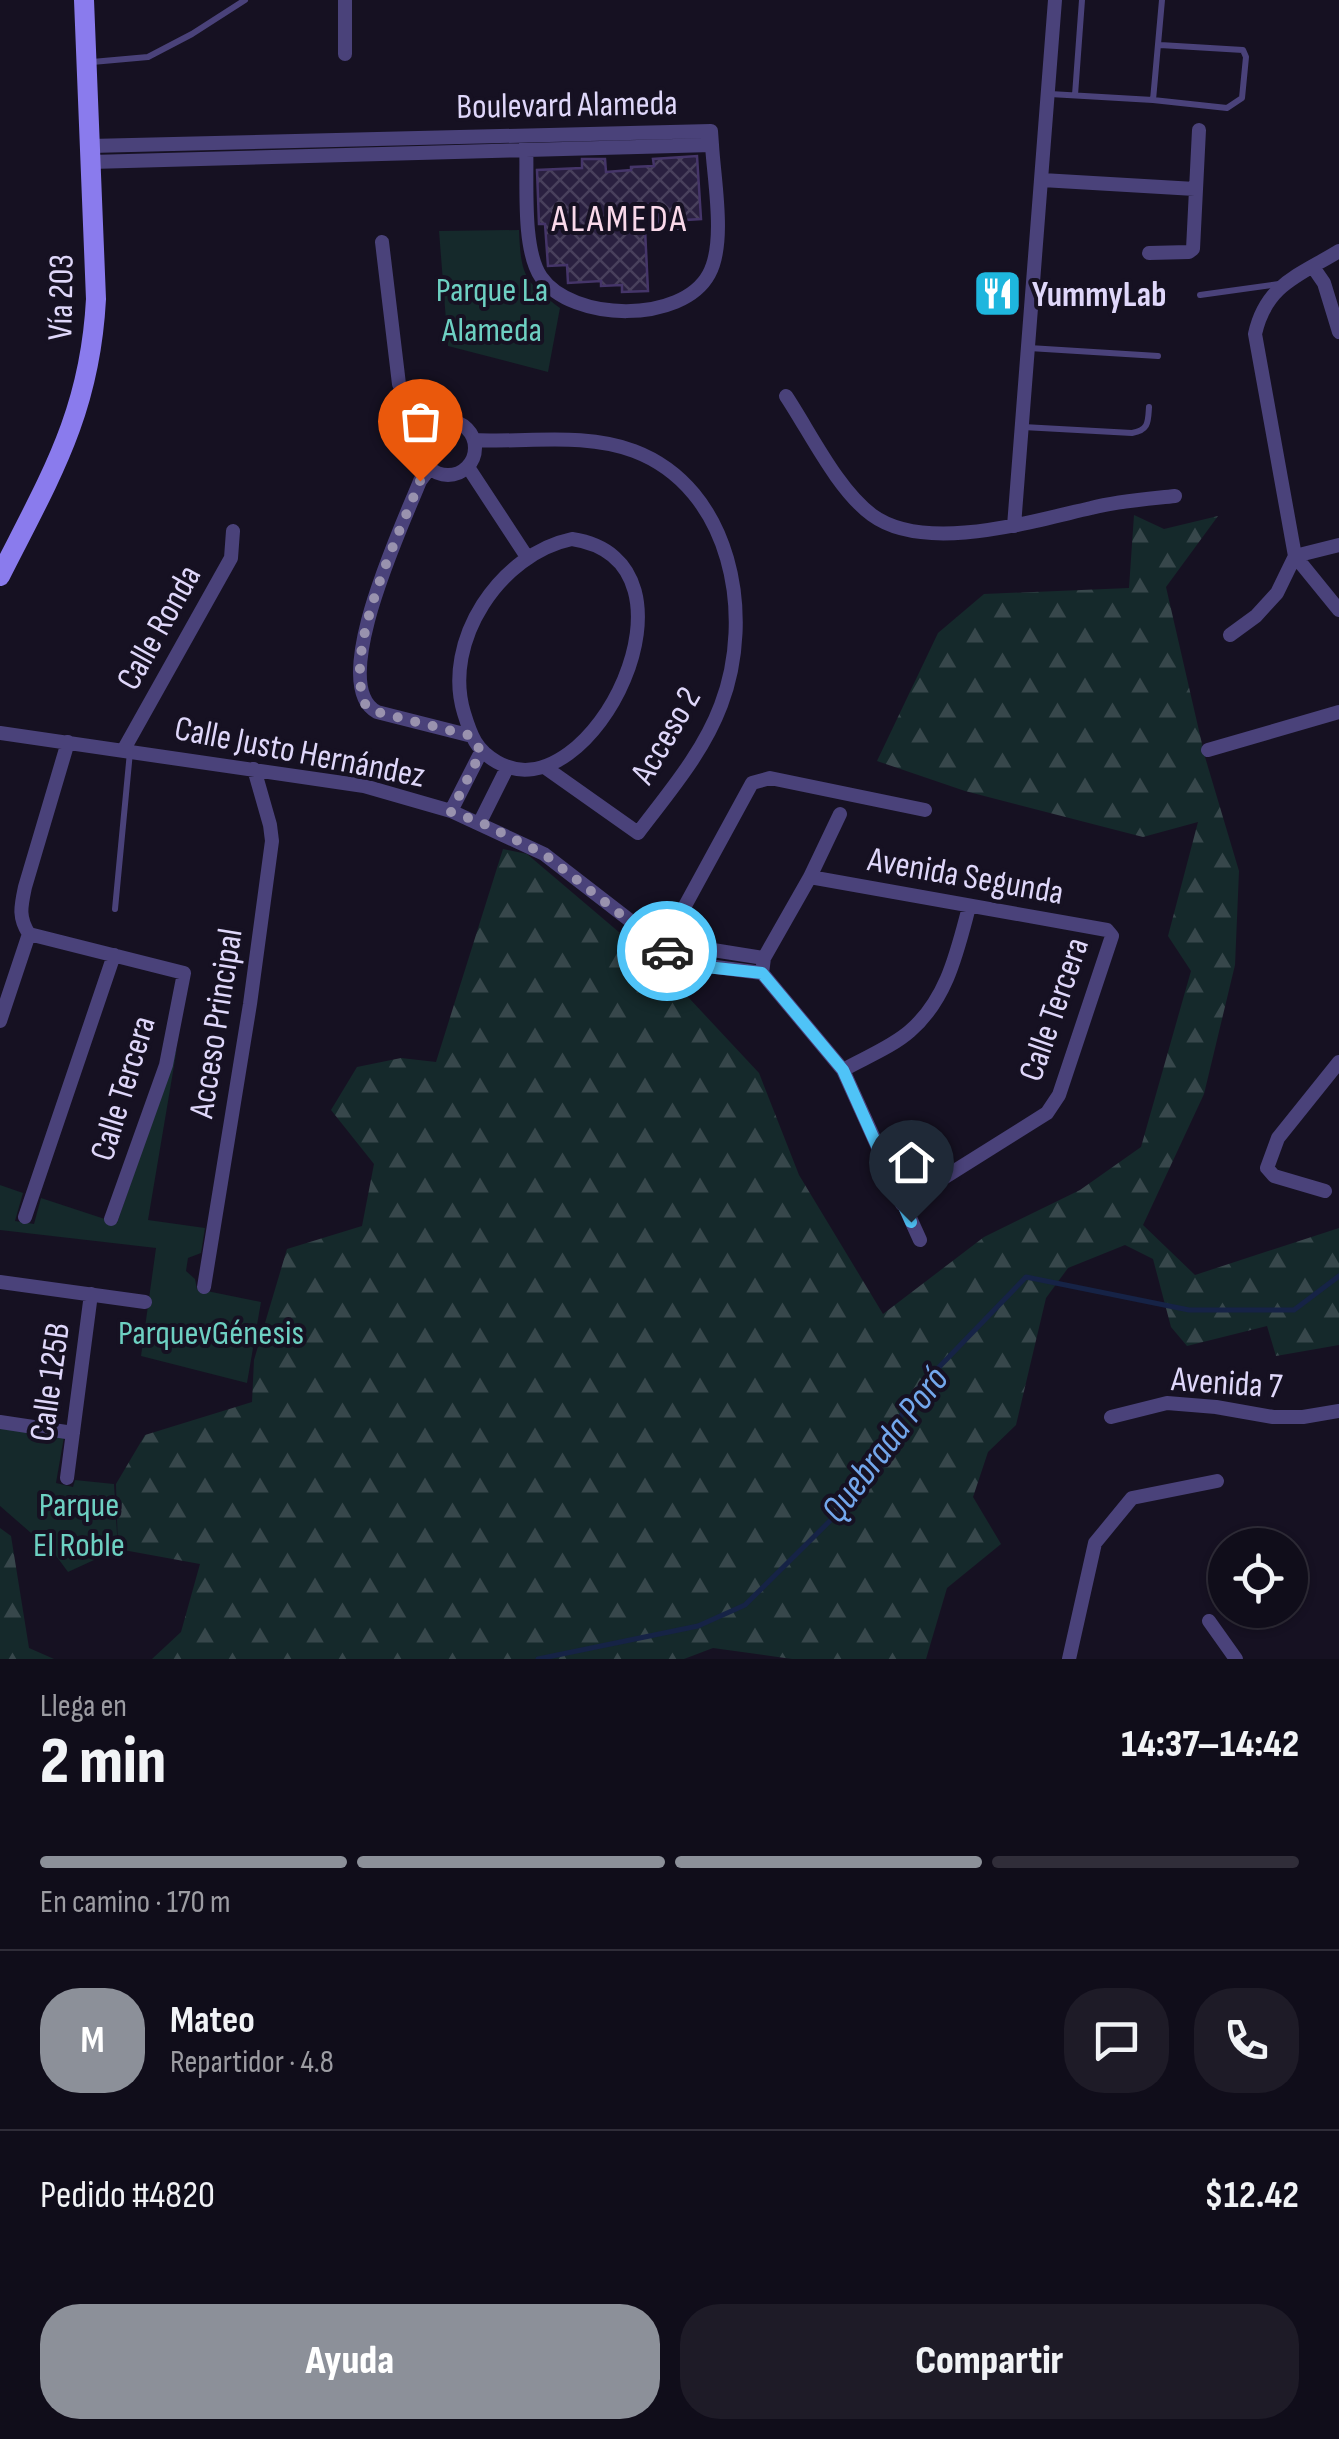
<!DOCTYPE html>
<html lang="es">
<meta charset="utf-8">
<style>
:root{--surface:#100d1a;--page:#1e1b27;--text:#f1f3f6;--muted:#9c9ca2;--line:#302d39;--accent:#8c9099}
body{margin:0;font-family:"Sofia Sans Condensed",sans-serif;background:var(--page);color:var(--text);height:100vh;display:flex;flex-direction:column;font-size:38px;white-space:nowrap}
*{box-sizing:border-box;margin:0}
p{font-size:32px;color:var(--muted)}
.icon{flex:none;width:55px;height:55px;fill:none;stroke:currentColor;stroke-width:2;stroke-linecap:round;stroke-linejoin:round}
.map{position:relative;height:1659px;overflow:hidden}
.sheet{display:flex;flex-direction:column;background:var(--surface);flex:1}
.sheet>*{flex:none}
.buttons{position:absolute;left:1208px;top:1528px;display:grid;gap:20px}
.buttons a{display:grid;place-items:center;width:100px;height:100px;border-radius:50%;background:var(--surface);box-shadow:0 2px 8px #0004,0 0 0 2px var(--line);font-size:50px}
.pin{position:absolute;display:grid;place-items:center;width:85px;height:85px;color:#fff;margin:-102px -42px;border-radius:50% 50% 50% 0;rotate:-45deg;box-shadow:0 0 10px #0007}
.pin .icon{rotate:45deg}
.courier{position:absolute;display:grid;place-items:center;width:100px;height:100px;margin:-50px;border:8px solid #4fc3f7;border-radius:50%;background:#fff;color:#222;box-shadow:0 2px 12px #0007}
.headline em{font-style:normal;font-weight:800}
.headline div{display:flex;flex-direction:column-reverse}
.headline{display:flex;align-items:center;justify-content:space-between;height:170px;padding:0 40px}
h1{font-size:65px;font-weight:800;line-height:75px}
.bar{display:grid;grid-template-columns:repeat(4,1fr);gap:15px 10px;align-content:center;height:120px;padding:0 40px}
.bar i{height:12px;border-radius:8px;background:var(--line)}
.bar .selected{background:var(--accent)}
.bar p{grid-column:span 4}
.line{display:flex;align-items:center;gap:25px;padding:0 40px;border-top:2px solid var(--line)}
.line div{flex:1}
.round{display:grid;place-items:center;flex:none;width:105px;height:105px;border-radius:40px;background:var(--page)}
.primary-button{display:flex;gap:20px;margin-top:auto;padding:20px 40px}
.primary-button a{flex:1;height:115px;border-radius:40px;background:var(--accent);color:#fff;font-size:40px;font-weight:800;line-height:115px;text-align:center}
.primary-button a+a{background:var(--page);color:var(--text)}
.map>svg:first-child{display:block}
.forest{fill:url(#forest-firs)}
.park{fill:#15292b}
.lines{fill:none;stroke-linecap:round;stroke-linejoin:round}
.stream{stroke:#162346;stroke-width:5}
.building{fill:url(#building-cross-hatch);stroke:#453569;stroke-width:2.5}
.lane{stroke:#4a427a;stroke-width:6}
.street{stroke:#4a427a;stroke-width:14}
.secondary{stroke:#8a7bed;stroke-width:20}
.done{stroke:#9992ae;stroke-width:10;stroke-dasharray:0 18}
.route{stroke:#4fc3f7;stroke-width:12}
.labels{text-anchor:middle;stroke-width:8;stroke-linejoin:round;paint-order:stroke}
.street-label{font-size:35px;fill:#dfd7fa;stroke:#161122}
.park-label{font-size:35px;fill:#6dd0c2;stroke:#161122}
.poi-label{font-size:35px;font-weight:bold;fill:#dfd7fa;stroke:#161122;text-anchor:start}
.neighbourhood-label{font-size:38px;letter-spacing:2.5px;fill:#fad9ea;stroke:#161122}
.water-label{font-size:38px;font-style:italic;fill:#73a7ec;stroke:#161122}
</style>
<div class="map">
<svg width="1339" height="1659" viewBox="0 0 1339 1659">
<defs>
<pattern id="forest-firs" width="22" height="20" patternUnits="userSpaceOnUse" patternTransform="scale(2.5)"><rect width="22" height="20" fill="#15292b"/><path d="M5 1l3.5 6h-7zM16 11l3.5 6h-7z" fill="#37474b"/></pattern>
<pattern id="building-cross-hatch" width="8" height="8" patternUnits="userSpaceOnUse" patternTransform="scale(2.5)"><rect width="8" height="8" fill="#2a2040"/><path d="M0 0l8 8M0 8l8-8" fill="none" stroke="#48405c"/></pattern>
</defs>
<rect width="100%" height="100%" fill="#161122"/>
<!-- forest -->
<path class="forest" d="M1134 515 1164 529 1218 516 1166 587 1205 757 1239 871 1235 965 1204 1094 1143 1225 1195 1275 1339 1228V1345L1276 1356 1267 1326 1187 1346 1171 1327 1153 1259 1125 1245 1068 1268 1046 1298 1016 1425 988 1452 973 1497 1001 1544 947 1588 926 1659H792L713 1648 684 1659H152L181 1632 200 1564 118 1549 116 1484 145 1435 252 1402 254 1360 287 1249 362 1226 374 1164 331 1110 357 1067 401 1058 436 1062 503 849 527 854 660 967 759 1073 799 1175 883 1314 984 1237 1080 1190 1141 1147 1191 971 1168 936 1198 822 1143 837 965 791 877 761 938 633 984 594 1129 588Z
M0 1528 11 1536 29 1648 54 1659H0Z"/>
<!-- park -->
<path class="park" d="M519 230C521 276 524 281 560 308L548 372 448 346 439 231Z
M177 1048 148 1220 205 1228 201 1253 188 1258 186 1271 195 1279 197 1289 261 1302 247 1383 141 1356 156 1248 0 1230V1185L23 1193 15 1221 34 1224 41 1198 117 1223Z
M0 1427 64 1437 56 1483 73 1487 75 1480 114 1484 118 1549 68 1572 54 1553 0 1506Z"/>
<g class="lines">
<!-- stream -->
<path class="stream" d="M538 1659 698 1626 745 1605 858 1493 914 1393 1026 1277 1189 1310H1294L1339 1276"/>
</g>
<!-- building -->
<path class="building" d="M697 156 701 219 685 220V228L658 230 657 204 631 206 633 229H645L648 291 622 292V285L601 286V281L568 283 567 265 548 266 545 224H539L537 170 582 168V159H605L606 172 631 170V167L654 166 653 159Z"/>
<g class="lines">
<!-- lane -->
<path class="lane" d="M92 62 148 57 192 34 245 0
M1050 94 1153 100 1162 0
M1075 95 1082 0
M1153 100 1227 108 1242 98 1246 57 1243 50 1160 45
M1200 295 1279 284
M1029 348 1158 356
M1023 427 1132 433C1149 430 1148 422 1149 407
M115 909 130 752"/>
<!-- street -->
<path class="street" d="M345 54V0
M526 141C528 176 521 248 541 277 572 322 682 324 709 274 726 243 714 180 712 145
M90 146 711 131 712 145 91 162
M1042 180 1195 189
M382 242 399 384 414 413 429 428
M1149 253 1189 252 1193 249 1199 130
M1313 267 1324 283 1339 332
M786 396C810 432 837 489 872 515 925 554 1033 521 1091 508 1118 501 1147 499 1175 496
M421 448a27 27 0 1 1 54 0a27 27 0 1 1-54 0Z
M475 440C527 443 583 432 634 451 732 488 755 616 721 705 703 753 669 792 638 833L546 768
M468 467 527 557
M430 468 420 481C404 522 326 685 377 712L472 736
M1014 526 1055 0
M572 539C717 561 591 817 497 762 476 750 471 736 464 713 442 641 500 554 572 539Z
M1295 556 1339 610
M1295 556 1339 545
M1230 635 1256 616 1277 593 1295 556 1255 334C1266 284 1300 275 1339 251
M0 733 364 786 451 811 544 854 685 963 762 973 843 1070 920 1240
M124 749 231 558 233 531
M1208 750 1339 712
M451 811 481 752
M480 822 507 768
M810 877 1107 930 1112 936 1059 1095 1047 1113 902 1204
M671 931 713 950 764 958
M29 934 184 973 166 1065 111 1219
M662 948 752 783 770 778 925 810
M762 973 764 958 810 877 840 814
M0 1021 29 934C18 917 21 906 25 887L68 742
M843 1070C864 1058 892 1047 910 1031 947 999 957 952 969 907
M1325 1191 1274 1176 1267 1168 1278 1138 1339 1062
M25 1217 114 955
M0 1282 145 1302
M204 1287 250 1004 272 841 270 825 254 769
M1111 1417 1167 1403 1216 1407 1273 1417H1303L1339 1411
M0 1422 73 1433
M67 1478 91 1294
M1209 1621 1236 1659
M1069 1659 1095 1543 1132 1498 1217 1481"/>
<!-- secondary -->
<path class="secondary" d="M0 576C50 477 90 413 96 299L84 0"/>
</g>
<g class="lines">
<!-- done -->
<path class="done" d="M420 481C399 535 341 651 366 706L377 712 472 736 481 752 451 812 480 822 544 854 667 951"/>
<!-- route -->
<path class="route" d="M667 951 697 966 762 973 843 1070 911 1222"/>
</g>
<!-- icons -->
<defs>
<symbol id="restaurant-square" viewBox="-11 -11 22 22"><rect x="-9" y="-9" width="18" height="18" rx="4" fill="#1eb6de" stroke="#161122"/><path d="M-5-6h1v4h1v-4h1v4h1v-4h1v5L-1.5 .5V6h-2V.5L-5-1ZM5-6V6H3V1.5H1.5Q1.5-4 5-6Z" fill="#fff"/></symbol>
</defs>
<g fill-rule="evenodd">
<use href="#restaurant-square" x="970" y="266" width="55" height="55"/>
</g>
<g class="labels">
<!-- street labels -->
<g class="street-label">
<text transform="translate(567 104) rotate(-1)" y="12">Boulevard Alameda</text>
<text transform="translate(60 297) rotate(-89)" y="12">Vía 203</text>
<text transform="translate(158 627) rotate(-61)" y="12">Calle Ronda</text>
<text transform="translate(665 735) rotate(-60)" y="12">Acceso 2</text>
<text transform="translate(300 751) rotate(11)" y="12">Calle Justo Hernández</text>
<text transform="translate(966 875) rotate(10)" y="12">Avenida Segunda</text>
<text transform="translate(1053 1009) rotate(-71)" y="12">Calle Tercera</text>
<text transform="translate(215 1023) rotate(-81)" y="12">Acceso Principal</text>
<text transform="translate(122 1088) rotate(-73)" y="12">Calle Tercera</text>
<text transform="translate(49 1382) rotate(-82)" y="12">Calle 125B</text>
<text transform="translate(1227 1382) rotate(4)" y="12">Avenida 7</text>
</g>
<!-- park labels -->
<g class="park-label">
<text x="492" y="301">Parque La<tspan x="492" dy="40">Alameda</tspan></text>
<text x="211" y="1344">ParquevGénesis</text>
<text x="79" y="1516">Parque<tspan x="79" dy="40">El Roble</tspan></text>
</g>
<!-- poi labels -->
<g class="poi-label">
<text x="1032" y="306">YummyLab</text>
</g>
<!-- neighbourhood labels -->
<g class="neighbourhood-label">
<text x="620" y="231">ALAMEDA</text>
</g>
<!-- water labels -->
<g class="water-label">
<text transform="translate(884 1444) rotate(-53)" y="13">Quebrada Poró</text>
</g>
</g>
</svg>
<div class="buttons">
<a><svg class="icon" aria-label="locate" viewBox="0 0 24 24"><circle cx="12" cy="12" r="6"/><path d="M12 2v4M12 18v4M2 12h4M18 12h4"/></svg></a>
</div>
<div class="pin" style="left:420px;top:481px;background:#ea580c"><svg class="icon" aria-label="bag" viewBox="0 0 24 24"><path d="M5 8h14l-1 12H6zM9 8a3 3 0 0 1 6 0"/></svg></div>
<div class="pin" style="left:911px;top:1222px;background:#1f2937"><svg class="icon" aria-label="home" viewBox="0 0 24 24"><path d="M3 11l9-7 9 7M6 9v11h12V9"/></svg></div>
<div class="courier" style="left:667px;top:951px"><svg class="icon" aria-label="car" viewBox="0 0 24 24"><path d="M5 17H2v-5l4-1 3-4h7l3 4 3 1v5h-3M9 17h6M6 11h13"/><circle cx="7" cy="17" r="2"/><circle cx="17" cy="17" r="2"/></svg></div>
</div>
<section class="sheet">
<div class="headline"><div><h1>2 min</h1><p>Llega en</p></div><em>14:37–14:42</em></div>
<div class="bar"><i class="selected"></i><i class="selected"></i><i class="selected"></i><i></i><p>En camino · 170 m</p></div>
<div class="line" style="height:180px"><b class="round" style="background:var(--accent);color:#fff">M</b><div><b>Mateo</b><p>Repartidor · 4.8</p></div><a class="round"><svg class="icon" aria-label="chat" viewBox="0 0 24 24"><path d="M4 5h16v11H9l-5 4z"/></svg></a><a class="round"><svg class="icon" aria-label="phone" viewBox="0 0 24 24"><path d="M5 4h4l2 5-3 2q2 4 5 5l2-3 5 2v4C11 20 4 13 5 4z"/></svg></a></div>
<div class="line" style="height:130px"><div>Pedido #4820</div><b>$12.42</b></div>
<div class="primary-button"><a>Ayuda</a><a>Compartir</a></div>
</section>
